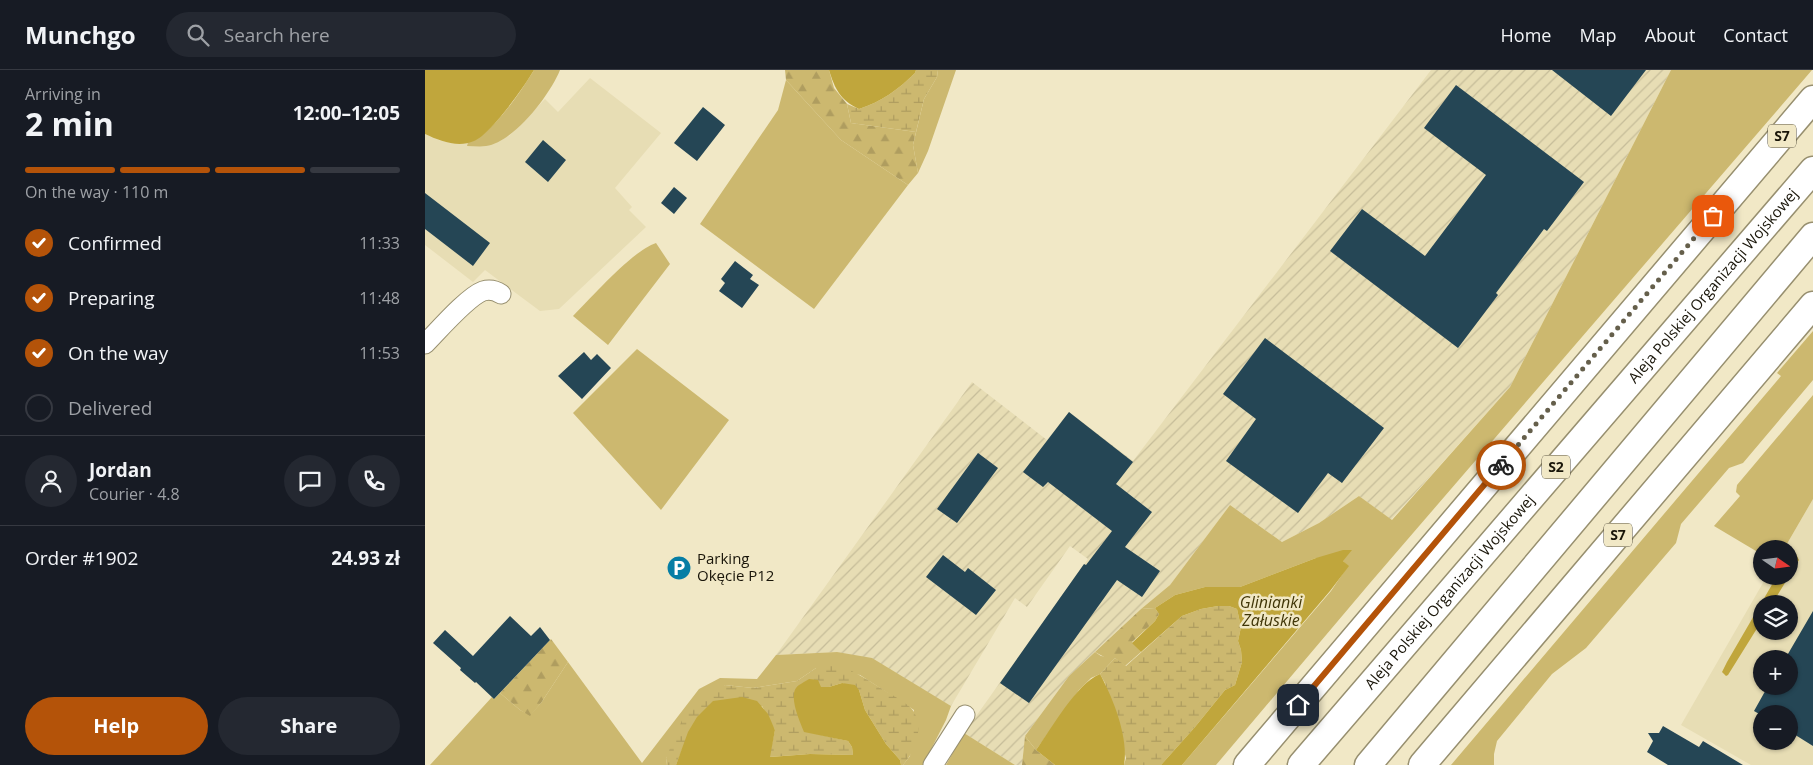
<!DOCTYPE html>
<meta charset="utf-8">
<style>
:root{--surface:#171b24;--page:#242831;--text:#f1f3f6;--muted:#9ea1a6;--line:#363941;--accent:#b45309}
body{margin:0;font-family:"Open Sans",sans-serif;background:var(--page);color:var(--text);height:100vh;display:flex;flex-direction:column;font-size:19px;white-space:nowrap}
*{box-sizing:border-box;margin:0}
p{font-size:16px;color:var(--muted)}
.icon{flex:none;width:28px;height:28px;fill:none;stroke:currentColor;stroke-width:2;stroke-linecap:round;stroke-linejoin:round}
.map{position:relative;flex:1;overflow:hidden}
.panel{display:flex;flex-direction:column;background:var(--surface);width:425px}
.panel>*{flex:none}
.needle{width:32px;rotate:104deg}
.buttons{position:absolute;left:1328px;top:470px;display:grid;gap:10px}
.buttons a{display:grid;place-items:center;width:45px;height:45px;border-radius:50%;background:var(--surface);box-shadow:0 1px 4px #0004;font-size:25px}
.pin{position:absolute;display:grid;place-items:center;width:42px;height:42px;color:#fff;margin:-21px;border-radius:10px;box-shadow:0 2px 8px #0006}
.courier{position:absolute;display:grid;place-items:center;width:50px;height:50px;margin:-25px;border:4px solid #b45309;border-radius:50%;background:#fff;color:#222;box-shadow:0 1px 6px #0007}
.overview em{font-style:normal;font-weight:700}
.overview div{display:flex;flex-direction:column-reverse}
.overview{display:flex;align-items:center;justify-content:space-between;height:85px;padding:0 25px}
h1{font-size:32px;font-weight:700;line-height:38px}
.bar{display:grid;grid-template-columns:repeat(4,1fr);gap:8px 5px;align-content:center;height:60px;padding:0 25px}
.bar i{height:6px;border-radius:4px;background:var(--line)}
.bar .active{background:var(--accent)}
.bar p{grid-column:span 4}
.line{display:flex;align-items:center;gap:12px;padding:0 25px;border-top:1px solid var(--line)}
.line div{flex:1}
.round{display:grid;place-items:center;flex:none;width:52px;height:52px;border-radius:26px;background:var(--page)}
ol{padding:0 25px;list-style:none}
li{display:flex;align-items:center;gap:15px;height:55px}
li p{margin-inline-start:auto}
li .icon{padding:5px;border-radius:50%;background:var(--accent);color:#fff;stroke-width:4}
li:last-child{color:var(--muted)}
li i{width:28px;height:28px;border:2px solid var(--line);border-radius:50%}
.button{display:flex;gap:10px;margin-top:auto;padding:10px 25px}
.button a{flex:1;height:58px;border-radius:30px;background:var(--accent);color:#fff;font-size:20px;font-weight:700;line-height:58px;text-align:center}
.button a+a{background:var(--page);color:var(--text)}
header{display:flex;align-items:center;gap:30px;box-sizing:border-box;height:70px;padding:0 25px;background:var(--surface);border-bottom:1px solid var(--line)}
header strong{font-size:24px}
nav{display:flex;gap:28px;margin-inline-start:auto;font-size:18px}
.search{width:350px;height:45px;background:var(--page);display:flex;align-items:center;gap:12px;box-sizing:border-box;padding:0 18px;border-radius:28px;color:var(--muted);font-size:19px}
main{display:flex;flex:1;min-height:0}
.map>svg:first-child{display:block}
.built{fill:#e7ddb4;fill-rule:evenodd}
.industrial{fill:url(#industrial-furrows)}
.grass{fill:#ccb86f}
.forest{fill:url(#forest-firs)}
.wetland{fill:url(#wetland-marsh)}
.water{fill:#c0a63c}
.building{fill:#254655}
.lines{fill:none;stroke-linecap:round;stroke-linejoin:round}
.minor-casing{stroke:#978f6f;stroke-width:21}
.highway-casing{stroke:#978f6f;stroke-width:29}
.minor{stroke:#fff;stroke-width:19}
.highway{stroke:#fff;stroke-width:26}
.done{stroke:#655f4b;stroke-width:5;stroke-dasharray:0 9}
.route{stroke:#b45309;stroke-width:6}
.labels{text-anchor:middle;stroke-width:5;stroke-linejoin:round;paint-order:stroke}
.shield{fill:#f1e8c6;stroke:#5a5442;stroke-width:1}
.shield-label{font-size:14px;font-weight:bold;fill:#191509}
.street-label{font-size:15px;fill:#191509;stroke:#f1e8c6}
.poi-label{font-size:15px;fill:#191509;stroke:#f1e8c6;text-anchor:start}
.water-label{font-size:16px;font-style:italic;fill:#403507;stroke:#f1e8c6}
</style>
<header>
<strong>Munchgo</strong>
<div class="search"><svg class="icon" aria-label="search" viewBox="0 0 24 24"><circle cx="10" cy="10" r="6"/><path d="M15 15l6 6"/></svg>Search here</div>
<nav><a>Home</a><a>Map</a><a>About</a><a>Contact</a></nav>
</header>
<main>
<section class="panel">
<div class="overview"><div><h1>2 min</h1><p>Arriving in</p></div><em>12:00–12:05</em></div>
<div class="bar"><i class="active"></i><i class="active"></i><i class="active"></i><i></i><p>On the way · 110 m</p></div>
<ol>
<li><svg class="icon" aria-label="check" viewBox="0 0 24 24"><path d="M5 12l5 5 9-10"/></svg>Confirmed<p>11:33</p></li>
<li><svg class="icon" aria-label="check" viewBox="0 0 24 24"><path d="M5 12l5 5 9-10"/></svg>Preparing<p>11:48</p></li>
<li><svg class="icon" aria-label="check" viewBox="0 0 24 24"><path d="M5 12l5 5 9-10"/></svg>On the way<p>11:53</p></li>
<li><i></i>Delivered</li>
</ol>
<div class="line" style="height:90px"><a class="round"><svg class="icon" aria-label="person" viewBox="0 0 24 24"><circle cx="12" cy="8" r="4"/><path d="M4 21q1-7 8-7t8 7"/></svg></a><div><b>Jordan</b><p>Courier · 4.8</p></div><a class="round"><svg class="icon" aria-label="chat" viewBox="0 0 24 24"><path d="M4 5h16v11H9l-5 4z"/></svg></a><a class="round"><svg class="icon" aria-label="phone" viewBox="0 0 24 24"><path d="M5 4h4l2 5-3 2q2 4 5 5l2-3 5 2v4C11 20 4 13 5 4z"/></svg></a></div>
<div class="line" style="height:65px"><div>Order #1902</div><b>24.93 zł</b></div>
<div class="button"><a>Help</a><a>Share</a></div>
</section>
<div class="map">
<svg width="1388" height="695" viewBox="0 0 1388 695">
<defs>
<pattern id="industrial-furrows" width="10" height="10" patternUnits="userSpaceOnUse" patternTransform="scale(1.25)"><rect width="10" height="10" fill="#e7ddb4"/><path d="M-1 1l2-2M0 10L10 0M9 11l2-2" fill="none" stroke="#c6bd99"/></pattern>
<pattern id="forest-firs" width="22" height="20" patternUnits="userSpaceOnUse" patternTransform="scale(1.25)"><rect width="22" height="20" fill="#ccb86f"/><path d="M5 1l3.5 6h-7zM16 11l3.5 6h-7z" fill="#af9d5f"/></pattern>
<pattern id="wetland-marsh" width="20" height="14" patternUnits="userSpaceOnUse" patternTransform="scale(1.25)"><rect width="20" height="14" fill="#ccb86f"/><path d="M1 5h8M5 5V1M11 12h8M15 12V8" fill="none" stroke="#af9d5f"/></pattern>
</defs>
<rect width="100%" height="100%" fill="#f1e8c6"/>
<!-- built -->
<path class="built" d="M165 8 236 63 190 118 207 137 204 140 221 157 134 239 115 241 60 200 48 212 0 175V64L14 70 32 74 43 72 42 76 84 66 120 29 133 42Z
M1388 429V695H1326L1256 655 1342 506H1364V479H1359ZM1336 534H1364V561H1336ZM1336 589H1364V616H1336ZM1336 644H1364V671H1336Z"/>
<!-- industrial -->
<path class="industrial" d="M1006 0H1246L1085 317 966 450 934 426 894 453 857 472 805 435 745 515 716 539 644 606 600 666 597 695H590L539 663 663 489 645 476 602 537 590 528 526 636 512 628 412 582 351 585 547 312 622 370 644 342 708 391Z"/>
<!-- grass -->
<path class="grass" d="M109 0H135C125 25 89 72 61 76 55 77 48 76 42 76L43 72C65 68 97 20 109 0Z
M513 0H531L503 81 493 103 488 75 499 29 512 7Z
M1246 0H1387L945 513 791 695H757L906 521 923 496 918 491 891 488 815 517H780L750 525 730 538 716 539 745 515 805 435 857 472 894 453 934 426 967 450 1085 317Z
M361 10 416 70 483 115 389 239 275 154 353 40Z
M231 173 245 194 183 275 148 246C167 227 207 181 231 173Z
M1388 261V310L1318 393 1304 398 1256 454 1251 473 1161 578 1127 604 1072 671 1069 684V695H1026L1356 306 1352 303Z
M212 279 304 350 236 440 148 343Z
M1388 325V429L1359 479H1336V484L1289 456 1315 426 1311 422 1312 415Z
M412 582 447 588 526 636 521 650 498 695H478L485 686 489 640 435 605 391 598 372 611 328 618 300 615 241 688 242 695H5L67 627 69 629 75 623 95 640 105 645 116 633 143 592 217 693 274 619 295 608 332 609 351 585Z
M670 582 676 586 690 588 675 604 666 608 654 620 611 680 600 666 644 606Z
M539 663 590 695H521Z"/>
<!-- forest -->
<path class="forest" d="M360 0H404L409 18 422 34 426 53 491 62 488 75 493 103 483 115 416 70 361 10Z
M730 538 734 544 730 551 707 572 716 582 700 596 690 588 683 589 670 582 716 539Z
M126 569 143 592 116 633 105 646 95 640 75 623Z
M600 666 611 680 630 695H597Z"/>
<!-- wetland -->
<path class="wetland" d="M491 0H513L512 7 499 29 491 62 426 53 422 34 434 39C456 32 474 19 490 3Z
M793 536H804L812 539 816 557 813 571 816 580 817 592 810 615 800 620 770 657 736 695H699L701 688 680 613 675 604 690 588 701 596 757 546 776 539Z
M410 595C426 599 440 608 454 617 463 623 484 633 489 642 499 659 490 681 478 695H476L475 690 461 674 440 640 434 620 417 613 404 617H396L379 661 423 671 427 677 428 685 385 684 344 687 350 660 337 636 257 680 251 695H242L241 688 258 648 284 622 300 615 328 618 372 611 391 598Z"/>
<!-- water -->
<path class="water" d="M0 0H109C99 17 66 64 49 71 33 78 15 71 0 64Z
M404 0H491L490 3C474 19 456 32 434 39 415 30 410 19 404 0Z
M918 480H927L918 491 924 496 905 521 757 695H736L770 657 800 620 810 615 817 592 816 580 813 571 816 557 812 539 804 536H793L776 539 757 546 716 582 707 573 730 551 734 544 730 538 750 525 780 517H815L891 488Z
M1365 483 1371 484 1374 490 1347 534H1336V552L1303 605 1301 606 1297 602 1302 592 1352 506H1364Z
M675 604C688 628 704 668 699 695H630L611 680C627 658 651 614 675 604Z
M384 609 393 610 396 617H404L417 613 430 615 434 620 440 640 461 674 475 690 476 695H251L263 662 272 647 288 631 317 627 332 631 343 644 350 660 345 687 385 684 428 685 427 677 423 671 379 662C375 652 364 628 371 618 374 614 380 612 384 609Z"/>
<!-- building -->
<path class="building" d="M1127 0H1221L1186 46Z
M1031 15 1159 112 1122 161 1119 159 1071 223 1073 225 1033 278 905 181 937 139 1000 186 1061 105 999 58Z
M278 37 300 55 272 91 249 73Z
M118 70 141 90 123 112 100 92Z
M249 117 262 128 249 144 236 133Z
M0 123 65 173 48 196 0 159Z
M310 191 328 205 325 209 334 215 317 238 294 221 300 213 296 209Z
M840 268 959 358 917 413 903 403 873 443 801 391 831 349 798 324Z
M159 282 166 290 172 284 186 298 157 329 133 306Z
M644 342 708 392 691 414 727 442 700 477 735 501 717 527 692 510 604 633 575 613 659 494 661 495 687 461 623 412 618 417 598 402Z
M553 383 573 398 532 453 512 439Z
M518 485 540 502 543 498 571 520 551 545 501 507Z
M1388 541V676L1364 661V644H1336V645L1329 641 1343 616H1364V589H1360Z
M85 546 106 566 115 557 125 570 69 629 51 612 50 613 35 600 36 598 8 573 20 560 48 586Z
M1238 656 1274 677 1278 671 1318 695H1243L1222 682 1228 671 1223 663H1234Z"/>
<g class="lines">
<defs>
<path id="minor" d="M0 274C13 261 42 227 58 221 65 219 70 220 76 224
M508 695 540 645"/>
<g id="highway">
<path d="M822 695 1388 29"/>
<path id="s1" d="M876 695 1388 100"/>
<path d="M943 695 1388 166"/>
<path d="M997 695 1388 235"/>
</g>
</defs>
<!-- minor casing -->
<use href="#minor" class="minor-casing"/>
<!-- highway casing -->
<use href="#highway" class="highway-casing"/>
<!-- minor -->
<use href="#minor" class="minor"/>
<!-- highway -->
<use href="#highway" class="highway"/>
</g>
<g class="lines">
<!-- done -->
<path class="done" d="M1076 395 1288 146"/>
<!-- route -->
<path class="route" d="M873 635 1076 395"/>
</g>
<!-- icons -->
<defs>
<symbol id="parking-disc" viewBox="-11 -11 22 22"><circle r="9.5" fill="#067ea5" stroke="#f1e8c6"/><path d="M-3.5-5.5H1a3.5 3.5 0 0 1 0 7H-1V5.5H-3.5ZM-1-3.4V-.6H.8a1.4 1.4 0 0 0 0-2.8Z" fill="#fff"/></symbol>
</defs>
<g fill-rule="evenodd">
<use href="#parking-disc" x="240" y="484" width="28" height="28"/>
</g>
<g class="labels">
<!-- shield labels -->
<g class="shield">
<rect x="1343" y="54.5" width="28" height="23" rx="4"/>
<rect x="1117" y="385.5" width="28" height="23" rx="4"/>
<rect x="1179" y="453.5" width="28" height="23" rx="4"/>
</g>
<g class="shield-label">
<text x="1357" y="71">S7</text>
<text x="1131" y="402">S2</text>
<text x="1193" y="470">S7</text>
</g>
<!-- street labels -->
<g class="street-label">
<text dy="5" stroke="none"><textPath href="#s1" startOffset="632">Aleja Polskiej Organizacji Wojskowej</textPath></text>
<text dy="5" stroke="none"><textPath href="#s1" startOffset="228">Aleja Polskiej Organizacji Wojskowej</textPath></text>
</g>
<!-- poi labels -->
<g class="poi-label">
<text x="272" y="494">Parking<tspan x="272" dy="17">Okęcie P12</tspan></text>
</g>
<!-- water labels -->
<g class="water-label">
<text x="846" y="538">Glinianki<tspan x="846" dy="18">Załuskie</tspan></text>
</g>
</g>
</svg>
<div class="buttons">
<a><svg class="needle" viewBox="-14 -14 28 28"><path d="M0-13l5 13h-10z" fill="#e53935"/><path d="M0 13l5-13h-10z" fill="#9ea1a6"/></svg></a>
<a><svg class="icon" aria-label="layers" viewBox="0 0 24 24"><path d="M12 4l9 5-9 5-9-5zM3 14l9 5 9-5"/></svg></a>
<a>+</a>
<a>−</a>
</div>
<div class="pin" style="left:1288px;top:146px;background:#ea580c"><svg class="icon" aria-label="bag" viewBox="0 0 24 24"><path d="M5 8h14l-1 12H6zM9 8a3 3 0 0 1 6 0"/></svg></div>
<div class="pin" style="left:873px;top:635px;background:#1f2937"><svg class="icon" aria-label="home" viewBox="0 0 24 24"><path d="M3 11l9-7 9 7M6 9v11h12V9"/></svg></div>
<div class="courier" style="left:1076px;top:395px"><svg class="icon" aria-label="bike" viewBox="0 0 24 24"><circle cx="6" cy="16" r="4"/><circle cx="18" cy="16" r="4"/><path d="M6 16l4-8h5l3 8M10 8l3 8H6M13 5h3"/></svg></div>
</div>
</main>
